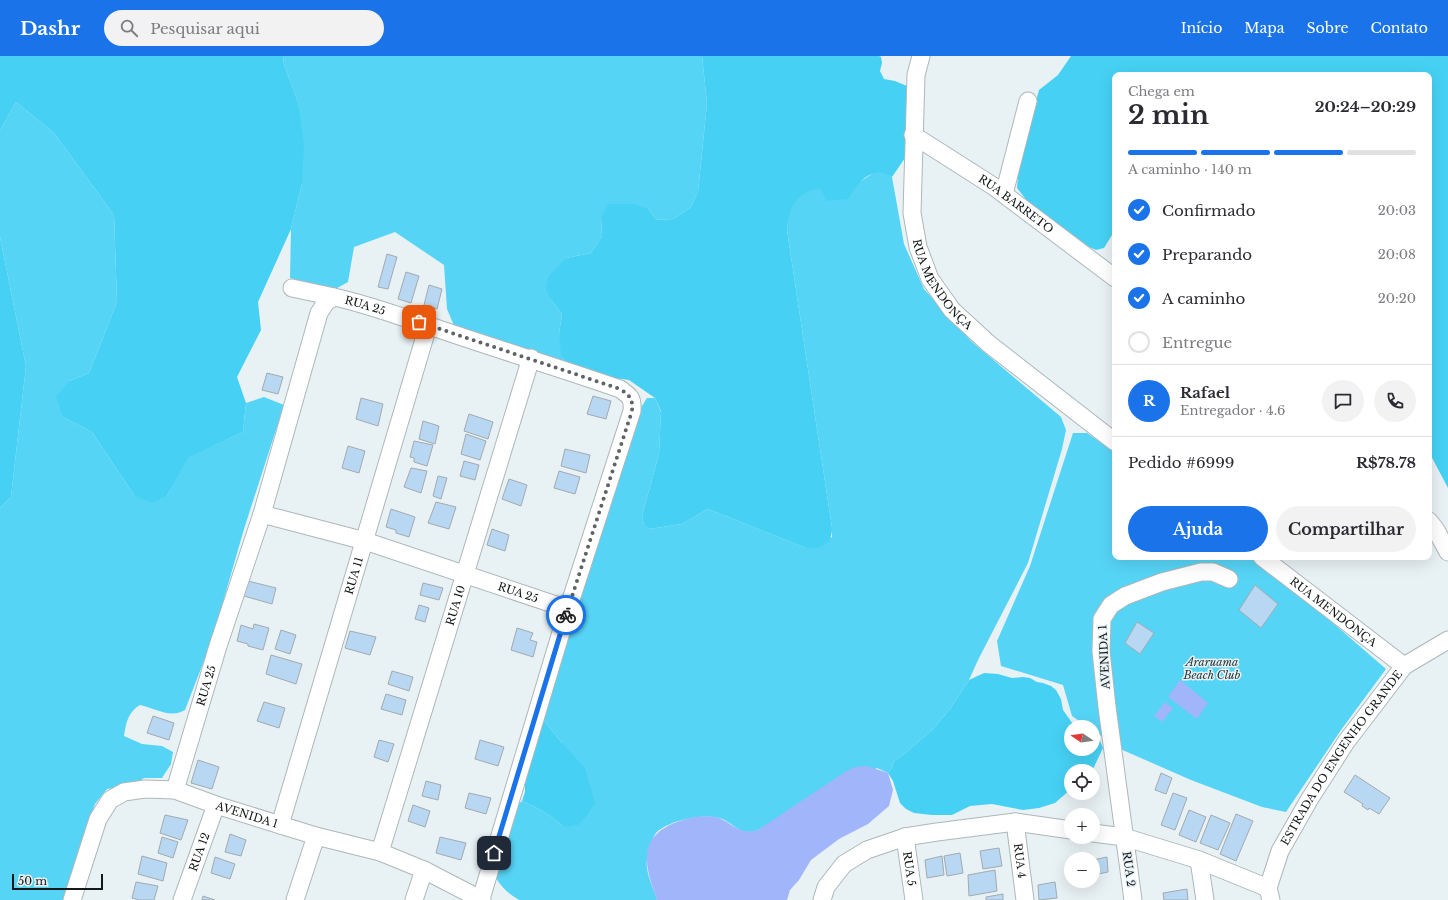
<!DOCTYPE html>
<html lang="pt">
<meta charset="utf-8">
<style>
:root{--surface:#fff;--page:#f2f2f3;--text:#2b2b33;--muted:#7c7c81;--line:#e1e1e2;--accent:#1a73e8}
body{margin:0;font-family:"Libre Baskerville",serif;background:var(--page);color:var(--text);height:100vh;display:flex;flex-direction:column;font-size:15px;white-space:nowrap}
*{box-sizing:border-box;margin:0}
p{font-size:13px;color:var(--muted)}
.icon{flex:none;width:22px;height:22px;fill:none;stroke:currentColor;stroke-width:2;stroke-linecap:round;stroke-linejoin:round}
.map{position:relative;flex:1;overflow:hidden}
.sheet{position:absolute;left:1112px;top:16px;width:320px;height:488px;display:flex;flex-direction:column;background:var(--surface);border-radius:8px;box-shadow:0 4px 16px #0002}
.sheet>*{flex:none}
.needle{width:26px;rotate:283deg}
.controls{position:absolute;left:1064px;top:664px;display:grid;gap:8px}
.controls a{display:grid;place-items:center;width:36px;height:36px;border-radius:50%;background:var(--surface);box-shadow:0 4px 16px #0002;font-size:20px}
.scale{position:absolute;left:12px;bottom:10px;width:91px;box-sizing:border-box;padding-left:4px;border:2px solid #141819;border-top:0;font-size:11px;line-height:14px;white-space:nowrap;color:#141819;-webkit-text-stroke:3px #e8f1f4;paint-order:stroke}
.pin{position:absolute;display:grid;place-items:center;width:34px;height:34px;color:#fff;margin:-17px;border-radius:8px;box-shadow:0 2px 6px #0006}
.courier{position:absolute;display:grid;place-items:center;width:40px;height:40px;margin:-20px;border:3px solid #1a73e8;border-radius:50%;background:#fff;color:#222;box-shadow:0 1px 5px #0007}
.head em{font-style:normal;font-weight:700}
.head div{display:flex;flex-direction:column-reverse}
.head{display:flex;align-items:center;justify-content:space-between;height:68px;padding:0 16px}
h1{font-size:26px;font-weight:700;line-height:30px}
.bar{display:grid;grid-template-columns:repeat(4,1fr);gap:6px 4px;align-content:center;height:48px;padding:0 16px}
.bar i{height:5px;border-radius:3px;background:var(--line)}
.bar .active{background:var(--accent)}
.bar p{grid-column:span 4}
.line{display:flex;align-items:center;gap:10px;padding:0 16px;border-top:1px solid var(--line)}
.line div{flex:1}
.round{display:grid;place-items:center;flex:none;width:42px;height:42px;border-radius:21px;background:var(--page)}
ol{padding:0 16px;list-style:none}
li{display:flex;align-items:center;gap:12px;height:44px}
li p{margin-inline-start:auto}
li .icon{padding:4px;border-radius:50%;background:var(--accent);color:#fff;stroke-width:4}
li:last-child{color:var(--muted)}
li i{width:22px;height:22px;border:2px solid var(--line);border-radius:50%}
.button{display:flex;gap:8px;margin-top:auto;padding:8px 16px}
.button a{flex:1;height:46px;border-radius:24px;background:var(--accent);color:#fff;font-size:16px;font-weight:700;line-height:46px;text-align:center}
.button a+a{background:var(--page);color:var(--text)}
header{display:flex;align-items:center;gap:24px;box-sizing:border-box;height:56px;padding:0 20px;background:var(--accent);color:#fff}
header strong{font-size:19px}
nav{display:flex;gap:22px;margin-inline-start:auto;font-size:14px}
.search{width:280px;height:36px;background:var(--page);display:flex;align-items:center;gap:10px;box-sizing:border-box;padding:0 14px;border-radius:22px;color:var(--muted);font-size:15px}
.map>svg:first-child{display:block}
.green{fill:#56d4f6}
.forest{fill:#46d1f4}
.water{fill:#a1b5fa}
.building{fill:#b8d7f2;stroke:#a3aaaf}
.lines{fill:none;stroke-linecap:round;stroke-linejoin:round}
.minor-casing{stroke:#aeb7ba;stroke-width:19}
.minor{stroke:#fff;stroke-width:17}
.done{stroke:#5e6466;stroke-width:4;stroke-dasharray:0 7.2}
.route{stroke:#1a73e8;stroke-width:5}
.labels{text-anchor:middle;stroke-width:3;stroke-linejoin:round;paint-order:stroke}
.street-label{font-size:11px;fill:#141819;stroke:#e8f1f4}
.park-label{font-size:11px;font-style:italic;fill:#21383f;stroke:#e8f1f4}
</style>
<header>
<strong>Dashr</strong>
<div class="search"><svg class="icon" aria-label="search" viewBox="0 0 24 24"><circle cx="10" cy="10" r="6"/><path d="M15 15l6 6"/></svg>Pesquisar aqui</div>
<nav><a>Início</a><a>Mapa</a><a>Sobre</a><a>Contato</a></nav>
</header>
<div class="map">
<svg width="1448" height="844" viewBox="0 0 1448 844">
<rect width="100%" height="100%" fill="#e8f1f4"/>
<!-- green -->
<path class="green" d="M283 0H702L707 47 698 136 690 152 673 163 657 164 648 153 601 161 602 180 591 197 566 202 551 244 562 258 559 278 572 310 455 272 447 253 444 209 395 176 354 191 348 226 330 236 290 222 291 173 302 128 298 46 284 9Z
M16 46 54 77 114 159 117 246 89 317 69 325 63 361 92 376 134 439 167 440 187 402 243 376 246 347 264 341 284 349 244 473 212 584 185 654C170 663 155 652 140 649 128 656 126 667 124 680L142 688 162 690 173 696 171 708 162 722H144L134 729 107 733 95 748 79 792 64 844H0V452L11 441 26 310 0 181V74Z
M875 116 886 117 892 121 904 188 924 233 971 285 1061 361 1066 374 1062 393 1028 507 978 604 969 624 950 653 932 674 903 699 894 705 892 712 888 717 877 712C845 728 813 744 782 760 773 764 765 772 755 775 739 780 732 765 719 762 702 758 669 764 656 777 653 780 648 798 647 803 645 816 653 831 657 844H519C509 838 502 832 496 822L515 751 522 745C539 752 550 759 564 771L562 687 542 662 567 579 642 350 647 342H655L661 356 659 398 642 460 644 469 649 473 682 468 708 453 806 492 832 481V472L787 174C789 158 792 145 806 136 810 134 816 131 821 132 830 134 839 140 847 143L858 127Z
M1073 377H1087L1115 396V501H1250L1311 548 1386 613 1341 674 1286 756 1262 751 1191 724 1118 692 1093 674V671H1088L1072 660 1063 629 1001 610 997 585 1030 510Z"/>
<!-- forest -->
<path class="forest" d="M0 0H283L284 9 298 46 304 88 302 128 291 173 258 246 261 274 237 321 246 347 243 376 188 402 167 440 151 447 134 439 92 376 63 361 56 341 69 325 89 317 117 246 114 159 54 77 16 46 0 74Z
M702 0H879L881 1 882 7 880 15 884 23 895 25 907 30 905 102 892 121C871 108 858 127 848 143L827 145 820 132C796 136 790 152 787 174L832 472C832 489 822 493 806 492L708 453 682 468 649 473 644 469 642 460 659 398 661 355 655 342 629 324 600 320 572 310 561 299 559 278 562 258 551 244 546 233 548 221 566 202 591 197 602 180 601 161 608 148H634L648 153 657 164 673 163 690 152 698 136 707 47Z
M1071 0H1448V432L1429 396V19H1115V165L1112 179 1104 192 1096 194 1071 183 1028 146 1017 132 1019 108 1039 34 1058 19Z
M0 181 26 310 11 441 0 452Z
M984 617 998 618 1012 622 1023 621 1030 622 1037 626 1043 627 1051 630 1056 634 1061 643 1063 654 1075 671H1071V693H1093V677L1099 682 1103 692 1093 713 1091 715H1071V733L1055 747 1039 752 1023 754 992 748 970 750 952 759H932L914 757 906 753 900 747 893 725 888 717 892 712 894 705 903 699 932 674 950 653 969 624Z
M542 662 562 687 585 712 595 747 588 758 578 769 564 771C550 759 539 752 522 745L525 736V728Z"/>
<!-- water -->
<path class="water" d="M1180 624 1208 647 1197 663 1168 641Z
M1165 646 1173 652 1162 666 1154 660Z
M867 710 888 717 893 734 889 750 868 768 839 783 811 804 799 824 790 834 787 844H657C645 811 636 781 677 766 689 761 706 759 719 762 722 763 724 765 727 766 737 773 745 778 758 774L845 716 855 711Z"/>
<!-- building -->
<path class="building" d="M387 198 397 201 388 233 378 231Z
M406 216 419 220 411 247 398 243Z
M429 229 442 233 437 253 424 249Z
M267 317 283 321 278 338 262 334Z
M593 340 611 345 606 363 587 358Z
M361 342 383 348 378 370 356 363Z
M469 358 493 366 488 383 464 375Z
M423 365 439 370 435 388 419 383Z
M466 378 486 385 480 404 461 398Z
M414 385 433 389 427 410 414 406V402L410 401Z
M348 390 365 395 359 417 342 412Z
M565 393 590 399 586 417 561 410Z
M464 405 479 409 475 424 460 420Z
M411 412 427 415 421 437 404 431Z
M559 415 580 421 575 438 554 432Z
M438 420 447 422 441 443 433 440Z
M509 423 527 429 521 450 502 443Z
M436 446 456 451 449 473 428 467Z
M391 453 415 461 409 481 396 477V474L386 471Z
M492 473 509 479 505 495 487 489Z
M248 525 276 532 272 548 244 540Z
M423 527 443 532 439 544 420 539Z
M1255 529 1278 548 1261 572 1239 554Z
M419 549 429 552 425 566 415 563Z
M1137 566 1154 577 1140 598 1125 587Z
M254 568 269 572 263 594 248 590V588L237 585 241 569 253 573Z
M517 572 533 577 530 584 537 586 533 601 511 594Z
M281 574 296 579 290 598 275 593Z
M350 575 376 581 370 599 345 592Z
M271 599 302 608 296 628 266 618Z
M392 615 413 621 409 635 388 628Z
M386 638 406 644 402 659 381 653Z
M264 646 285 652 279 672 257 665Z
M153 660 174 667 169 684 147 677Z
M379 684 394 688 388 706 374 701Z
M480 684 504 691 498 710 475 703Z
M198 704 219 711 212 733 191 727Z
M1161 717 1172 722 1166 738 1155 734Z
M1355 719 1390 742 1379 758 1369 752 1368 754 1362 750 1363 748 1344 736Z
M426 725 441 729 438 744 422 740Z
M469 737 491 742 486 758 465 752Z
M1173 737 1187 742 1175 774 1161 769Z
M413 749 430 755 425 771 408 765Z
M1189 754 1206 761 1196 786 1179 779Z
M1236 758 1253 765 1236 805 1220 798Z
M165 759 188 764 181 784 160 777Z
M1211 759 1230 767 1218 794 1200 787Z
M230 778 246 784 241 800 225 796Z
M162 781 178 786 173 802 158 797Z
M440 781 466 787 461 804 436 797Z
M999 792 1002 810 983 813 980 795Z
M960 797 963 817 947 820 944 800Z
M142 800 167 807 163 825 138 818Z
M942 800 944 819 927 822 925 804Z
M215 801 235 808 230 823 211 817Z
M1107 801 1108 816 1093 819V804Z
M995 814 997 835 969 840 968 819Z
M136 826 158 830 154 844H139L132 842Z
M1055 826 1057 842 1039 844 1038 829Z
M1187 833 1188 844H1164L1163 837Z
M1003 838V844H986V841Z
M203 840 215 844H202Z"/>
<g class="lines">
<defs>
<g id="minor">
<path id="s1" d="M921 0 916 19 912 157 918 191 930 223 952 254 989 288 1115 386"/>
<path id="s2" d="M913 79 993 130 1115 222"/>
<path d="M1004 138 1028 45"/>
<path d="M292 232 334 241"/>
<path id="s3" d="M262 458 365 485 568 553"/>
<path d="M1429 465 1436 474 1448 496"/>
<path id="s4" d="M1262 501 1404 610"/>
<path id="s5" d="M175 734 218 590 262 458 319 257 326 246 334 241C367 248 398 260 430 270 493 292 557 311 620 333 630 340 633 342 632 355L568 553 481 843"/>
<path id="s6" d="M1015 766 1025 844"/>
<path id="s7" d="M280 769 428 270"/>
<path d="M1093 777 1124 781 1199 804 1268 832"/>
<path id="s8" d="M905 781 914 844"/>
<path id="s9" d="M380 796 531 302"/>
<path d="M1199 804 1205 844"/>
<path id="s10" d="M72 844 98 763 110 744 124 736 145 733 175 734 216 749 316 780 380 796 424 814 482 844"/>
<path id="s11" d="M182 844 216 749"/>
<path d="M295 844 316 780"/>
<path d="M414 844 424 814"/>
<path d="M822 844 826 831 844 808 867 794 905 781 937 776 1015 766 1071 774"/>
<path d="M1133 844 1107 651 1101 595 1102 563 1111 549 1125 540 1162 526 1201 516H1213L1229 523"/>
<path id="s12" d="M1271 844 1268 832 1280 795 1309 744 1346 686 1404 610 1448 584"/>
</g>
</defs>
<!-- minor casing -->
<use href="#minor" class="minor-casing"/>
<!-- minor -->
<use href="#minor" class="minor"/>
</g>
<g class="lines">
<!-- done -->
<path class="done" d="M419 266 620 333C630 340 633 342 632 355L566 559"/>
<!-- route -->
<path class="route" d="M494 797 566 559"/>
</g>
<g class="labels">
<!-- street labels -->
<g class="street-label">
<text dy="4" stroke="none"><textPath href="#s2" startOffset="124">RUA BARRETO</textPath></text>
<text dy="4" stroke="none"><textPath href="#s1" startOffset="237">RUA MENDONÇA</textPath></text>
<text dy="4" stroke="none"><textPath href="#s5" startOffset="553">RUA 25</textPath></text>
<text dy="4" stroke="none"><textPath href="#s7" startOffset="260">RUA 11</textPath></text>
<text dy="4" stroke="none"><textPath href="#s3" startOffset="268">RUA 25</textPath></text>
<text dy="4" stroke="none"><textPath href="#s9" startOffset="258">RUA 10</textPath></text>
<text dy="4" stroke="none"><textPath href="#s4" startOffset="90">RUA MENDONÇA</textPath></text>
<text transform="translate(1104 601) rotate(-93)" y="4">AVENIDA 1</text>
<text dy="4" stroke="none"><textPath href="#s5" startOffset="109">RUA 25</textPath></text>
<text dy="4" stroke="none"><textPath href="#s12" startOffset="163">ESTRADA DO ENGENHO GRANDE</textPath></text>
<text dy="4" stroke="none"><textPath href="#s10" startOffset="251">AVENIDA 1</textPath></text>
<text dy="4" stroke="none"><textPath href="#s11" startOffset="51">RUA 12</textPath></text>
<text dy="4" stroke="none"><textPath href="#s6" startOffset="39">RUA 4</textPath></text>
<text dy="4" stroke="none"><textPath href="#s8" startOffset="32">RUA 5</textPath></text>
<text transform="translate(1129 813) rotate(82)" y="4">RUA 2</text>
</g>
<!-- park labels -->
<g class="park-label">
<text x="1212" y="610">Araruama<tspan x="1212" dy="13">Beach Club</tspan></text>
</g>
</g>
</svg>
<div class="controls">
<a><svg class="needle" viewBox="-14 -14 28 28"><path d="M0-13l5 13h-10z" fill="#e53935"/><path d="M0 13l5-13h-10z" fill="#7c7c81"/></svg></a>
<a><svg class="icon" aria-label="locate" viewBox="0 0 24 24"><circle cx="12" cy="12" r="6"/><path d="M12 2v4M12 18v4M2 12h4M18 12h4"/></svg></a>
<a>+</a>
<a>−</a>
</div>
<div class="scale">50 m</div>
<div class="pin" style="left:419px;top:266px;background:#ea580c"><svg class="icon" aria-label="bag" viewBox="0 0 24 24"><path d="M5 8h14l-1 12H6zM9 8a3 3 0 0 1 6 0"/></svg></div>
<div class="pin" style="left:494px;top:797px;background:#1f2937"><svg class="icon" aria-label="home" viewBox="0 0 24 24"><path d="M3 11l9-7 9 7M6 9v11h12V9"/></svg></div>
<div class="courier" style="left:566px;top:559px"><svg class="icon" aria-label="bike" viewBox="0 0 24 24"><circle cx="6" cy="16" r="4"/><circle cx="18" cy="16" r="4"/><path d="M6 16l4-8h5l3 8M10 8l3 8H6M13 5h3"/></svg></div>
<section class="sheet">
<div class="head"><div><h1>2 min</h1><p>Chega em</p></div><em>20:24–20:29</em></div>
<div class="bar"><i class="active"></i><i class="active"></i><i class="active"></i><i></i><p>A caminho · 140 m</p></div>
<ol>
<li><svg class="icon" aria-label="check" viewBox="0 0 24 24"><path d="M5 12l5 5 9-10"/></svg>Confirmado<p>20:03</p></li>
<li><svg class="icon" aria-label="check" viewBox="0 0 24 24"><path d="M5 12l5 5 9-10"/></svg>Preparando<p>20:08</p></li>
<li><svg class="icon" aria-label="check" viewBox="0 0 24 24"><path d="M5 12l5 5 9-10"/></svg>A caminho<p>20:20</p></li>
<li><i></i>Entregue</li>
</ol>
<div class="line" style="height:72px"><b class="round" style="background:var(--accent);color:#fff">R</b><div><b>Rafael</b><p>Entregador · 4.6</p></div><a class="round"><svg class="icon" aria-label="chat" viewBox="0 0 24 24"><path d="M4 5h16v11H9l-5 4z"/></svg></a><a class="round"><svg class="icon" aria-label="phone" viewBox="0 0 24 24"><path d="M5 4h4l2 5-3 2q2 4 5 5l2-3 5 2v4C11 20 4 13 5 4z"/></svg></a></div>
<div class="line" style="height:52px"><div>Pedido #6999</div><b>R$78.78</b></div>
<div class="button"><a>Ajuda</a><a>Compartilhar</a></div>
</section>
</div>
